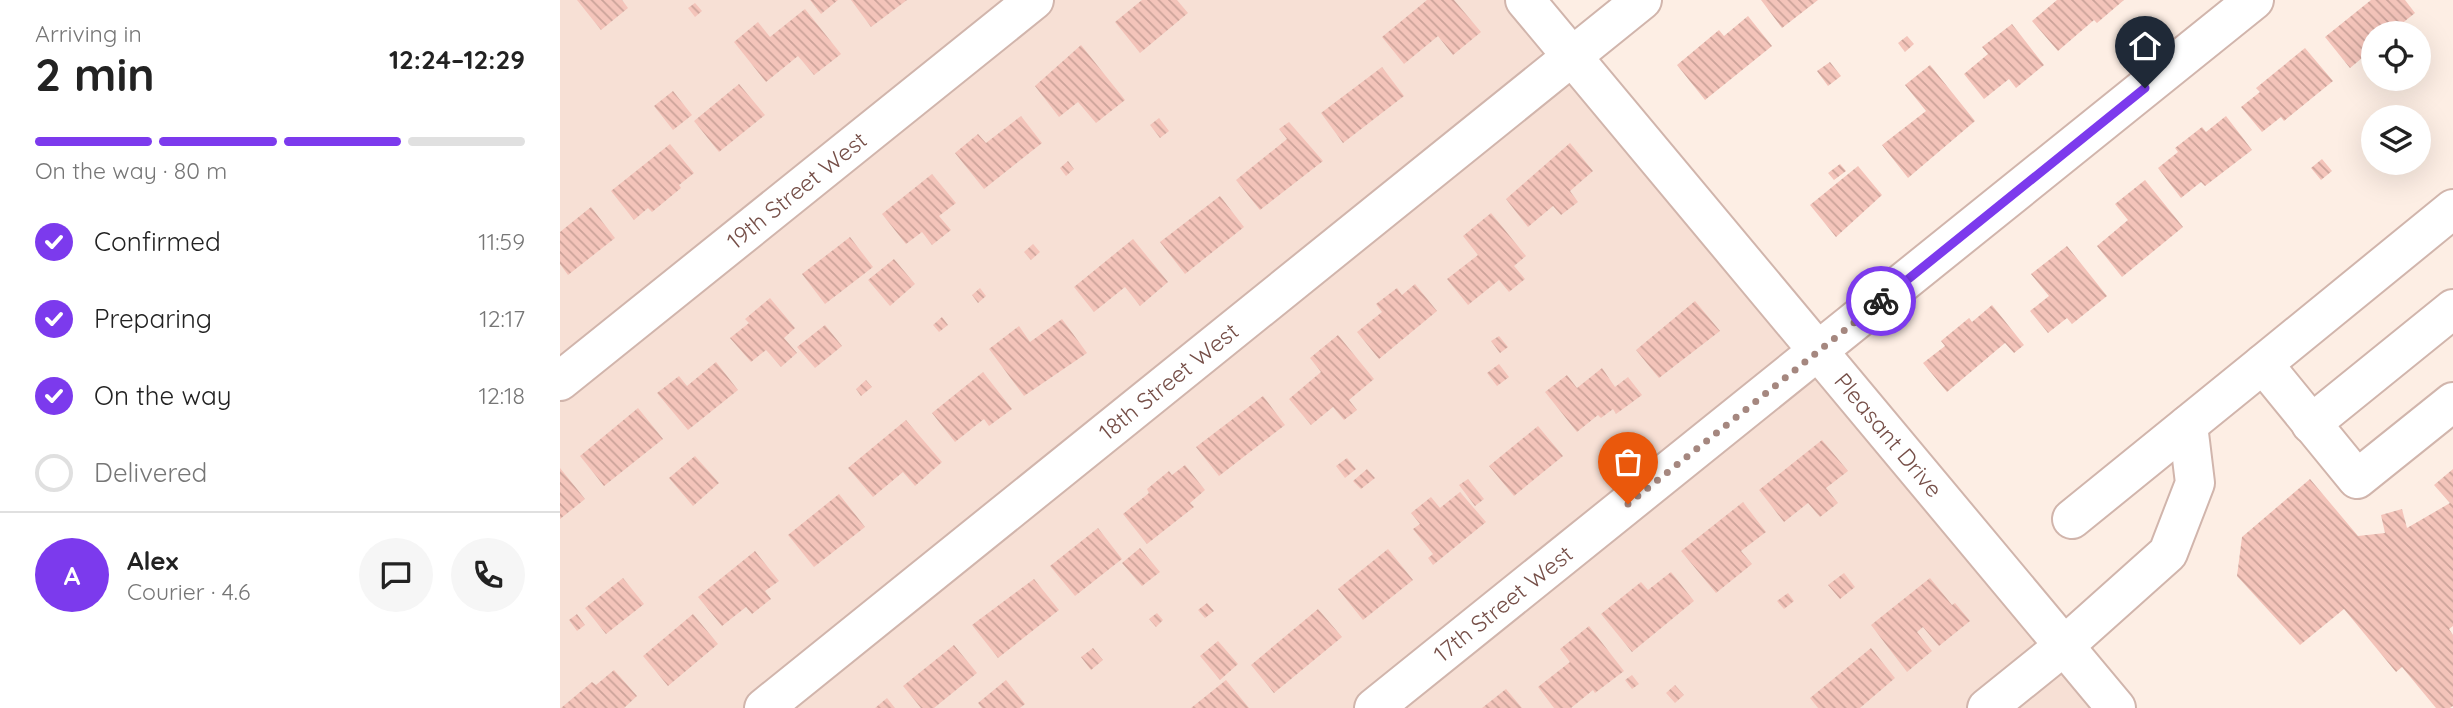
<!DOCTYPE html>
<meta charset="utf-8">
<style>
:root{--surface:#fff;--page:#f6f6f6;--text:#222;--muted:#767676;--line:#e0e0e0;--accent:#7c3aed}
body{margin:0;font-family:Quicksand,sans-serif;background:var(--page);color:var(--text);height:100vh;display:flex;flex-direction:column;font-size:26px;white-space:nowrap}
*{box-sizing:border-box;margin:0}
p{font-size:23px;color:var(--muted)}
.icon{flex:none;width:38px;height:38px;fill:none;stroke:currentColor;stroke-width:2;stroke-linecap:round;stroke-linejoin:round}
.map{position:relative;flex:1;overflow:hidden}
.panel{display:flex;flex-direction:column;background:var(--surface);width:560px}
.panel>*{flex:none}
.fabs{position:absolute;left:1801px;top:21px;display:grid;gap:14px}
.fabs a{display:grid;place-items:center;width:70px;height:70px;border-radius:50%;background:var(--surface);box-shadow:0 7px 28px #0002;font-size:35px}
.pin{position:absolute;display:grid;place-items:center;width:60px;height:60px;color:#fff;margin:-72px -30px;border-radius:50% 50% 50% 0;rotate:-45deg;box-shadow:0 0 7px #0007}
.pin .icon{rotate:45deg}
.courier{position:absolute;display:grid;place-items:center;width:70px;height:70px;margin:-35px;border:5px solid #7c3aed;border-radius:50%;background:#fff;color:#222;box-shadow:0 2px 9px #0007}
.head em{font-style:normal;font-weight:700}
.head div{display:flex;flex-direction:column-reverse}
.head{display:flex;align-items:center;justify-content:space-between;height:119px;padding:0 35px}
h1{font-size:46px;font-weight:700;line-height:52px}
.bar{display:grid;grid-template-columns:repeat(4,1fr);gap:10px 7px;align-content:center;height:84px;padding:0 35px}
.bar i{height:9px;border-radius:5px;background:var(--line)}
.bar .current{background:var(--accent)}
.bar p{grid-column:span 4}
.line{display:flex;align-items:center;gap:18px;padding:0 35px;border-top:2px solid var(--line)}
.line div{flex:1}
.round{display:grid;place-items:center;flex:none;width:74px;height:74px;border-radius:37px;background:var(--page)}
ol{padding:0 35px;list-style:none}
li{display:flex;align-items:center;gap:21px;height:77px}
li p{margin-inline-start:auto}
li .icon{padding:7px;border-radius:50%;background:var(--accent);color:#fff;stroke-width:4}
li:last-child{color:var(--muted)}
li i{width:38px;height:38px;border:4px solid var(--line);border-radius:50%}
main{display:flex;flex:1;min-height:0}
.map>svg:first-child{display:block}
.residential{fill:#f7e0d5}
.building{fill:url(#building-back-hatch)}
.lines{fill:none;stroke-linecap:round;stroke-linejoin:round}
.minor-casing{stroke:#d1b5ac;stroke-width:42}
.minor{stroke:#fff;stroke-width:38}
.done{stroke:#a5877f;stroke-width:7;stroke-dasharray:0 12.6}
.route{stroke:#7c3aed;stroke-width:9}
.labels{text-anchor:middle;stroke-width:5;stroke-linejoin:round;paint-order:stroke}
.street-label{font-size:23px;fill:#764f48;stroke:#fff3eb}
</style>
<main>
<section class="panel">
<div class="head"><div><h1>2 min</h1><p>Arriving in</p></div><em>12:24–12:29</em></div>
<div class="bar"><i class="current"></i><i class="current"></i><i class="current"></i><i></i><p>On the way · 80 m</p></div>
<ol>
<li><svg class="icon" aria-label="check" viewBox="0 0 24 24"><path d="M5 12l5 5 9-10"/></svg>Confirmed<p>11:59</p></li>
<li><svg class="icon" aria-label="check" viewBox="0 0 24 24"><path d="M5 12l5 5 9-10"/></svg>Preparing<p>12:17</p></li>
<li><svg class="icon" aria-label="check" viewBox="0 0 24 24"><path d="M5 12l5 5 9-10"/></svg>On the way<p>12:18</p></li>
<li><i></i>Delivered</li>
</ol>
<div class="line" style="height:126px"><b class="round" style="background:var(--accent);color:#fff">A</b><div><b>Alex</b><p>Courier · 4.6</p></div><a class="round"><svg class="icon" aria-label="chat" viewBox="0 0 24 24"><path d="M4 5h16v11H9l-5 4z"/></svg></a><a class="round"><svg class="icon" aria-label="phone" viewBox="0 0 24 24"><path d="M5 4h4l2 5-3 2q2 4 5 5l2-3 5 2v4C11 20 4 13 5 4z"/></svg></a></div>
</section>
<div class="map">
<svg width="1893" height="708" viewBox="0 0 1893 708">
<defs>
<pattern id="building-back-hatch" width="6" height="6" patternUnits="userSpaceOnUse" patternTransform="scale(1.75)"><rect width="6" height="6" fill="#f4c4ba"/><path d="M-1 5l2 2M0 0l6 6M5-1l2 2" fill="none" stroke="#caa299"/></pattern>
</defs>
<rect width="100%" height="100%" fill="#fdeee4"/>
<!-- residential -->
<path class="residential" d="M0 0H965L1556 708H0Z"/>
<!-- building -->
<path class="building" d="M17 0H62L68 8 41 30Z
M250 0H278L261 14Z
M291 0H347L311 27Z
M582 0H617L628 13 580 53 555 22Z
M867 0H894L921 32 893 55 878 36 844 64 822 37Z
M1201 0H1258L1222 28Z
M1497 0H1564L1537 23 1534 20 1498 51 1472 21Z
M1811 0H1845L1855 13 1830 33H1813V49L1790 68 1765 37Z
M135 3 142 11 135 17 128 8Z
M245 9 281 54 254 75 238 56 206 82 174 42 198 22 210 37Z
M1188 16 1212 46 1145 100 1117 65 1159 30 1164 36Z
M1452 24 1484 65 1456 88 1449 79 1424 99 1404 74 1428 54 1422 47Z
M1347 36 1354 44 1345 52 1338 43Z
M521 45 565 100 536 123 518 102 499 117 475 86Z
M1745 48 1773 81 1724 121 1721 117 1702 132 1681 107 1700 92 1696 88Z
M1270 62 1281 76 1268 86 1257 71Z
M1370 65 1415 121 1348 178 1322 145 1366 111 1345 85Z
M822 67 844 96 783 143 761 113Z
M179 84 205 115 159 152 134 121Z
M113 91 132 115 113 130 94 106Z
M461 116 482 143 424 189 395 153 418 134 426 143Z
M1666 116 1692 150 1645 186 1641 182 1621 198 1598 168 1618 152 1615 148 1642 127 1646 132Z
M599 118 609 131 600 138 590 125Z
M729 122 763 161 700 210 676 180 727 139 719 129Z
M1010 143 1033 171 1010 191 1018 202 1001 215 993 206 968 227 946 199Z
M110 144 134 173 119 185 121 188 92 212 88 208 74 220 51 191Z
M1762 159 1772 171 1761 180 1751 168Z
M508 161 514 169 506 176 500 168Z
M1280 164 1286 171 1274 180 1268 173Z
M1298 166 1322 195 1276 237 1250 205Z
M372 174 396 203 379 216 391 230 372 245 362 232 346 244 322 214Z
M1585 180 1623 227 1562 277 1537 246 1568 220 1555 204Z
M660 196 684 227 625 274 600 242Z
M31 207 55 238 8 275 0 264V232Z
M931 213 966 256 954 266 965 279 949 292 939 280 908 305 887 279 918 255 903 236Z
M290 237 313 267 265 304 242 274Z
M573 239 608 282 580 306 565 287 534 312 514 287Z
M473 244 480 252 471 260 464 252Z
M1507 246 1547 296 1512 324 1507 318 1488 333 1470 311 1489 296 1471 274Z
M334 259 355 284 330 306 308 280Z
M855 284 877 311 819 359 797 332 822 312 816 304 837 288 842 295Z
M420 288 426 296 418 303 412 295Z
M210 298 235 328 224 338 237 353 221 367 206 350 191 362 170 338 189 323 185 319Z
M1135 301 1160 331 1099 378 1076 350Z
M1432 305 1464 345 1454 353 1445 343 1387 392 1363 363 1385 346 1381 341 1409 318 1412 322Z
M382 317 388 325 379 332 373 325Z
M502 319 527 353 464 396 429 349 459 326 470 342Z
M265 325 282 346 255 368 237 347Z
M778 335 814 379 789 400 797 410 784 420 773 407 751 425 729 399 761 372 750 358Z
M939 336 948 347 940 353 931 341Z
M156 362 178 390 128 430 97 393 119 376 127 386Z
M939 364 949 377 937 386 927 373Z
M1042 368 1055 387 1068 377 1082 395 1056 414 1053 409 1041 418 1038 415 1017 432 985 392 1007 375 1017 388Z
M423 372 452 409 429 426 424 419 395 442 372 413Z
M306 380 312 387 301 396 296 389Z
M703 396 725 425 659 476 636 447Z
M78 408 103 439 44 486 20 456Z
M346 420 382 462 355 486 343 472 313 497 288 468Z
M978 426 1003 456 954 496 929 466Z
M1262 440 1288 471 1266 488 1278 503 1260 517 1248 503 1224 522 1199 490Z
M135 456 159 483 133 506 109 478Z
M787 458 796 469 785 478 776 466Z
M625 465 645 490 630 503 634 507 587 544 563 514 589 493 587 489 609 471 612 475Z
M0 468 25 499 0 519Z
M807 469 815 478 801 489 793 481Z
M1893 469V626L1889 629 1893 635V706L1890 708H1876L1842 667 1836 672 1784 609 1740 645 1677 576 1682 537 1750 479 1798 536 1825 533 1821 515 1842 509 1847 528 1890 503 1874 485Z
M908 479 924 499 915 506 899 485Z
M900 492 926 522 873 565 868 558 873 554 853 529 860 524 851 513 871 497 880 508Z
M279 494 305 527 254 567 228 535Z
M1183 502 1206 532 1181 551 1192 564 1156 593 1121 551Z
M538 528 562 559 515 596 490 566Z
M580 548 600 572 582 586 562 563Z
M828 549 853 580 803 620 778 589Z
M195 551 219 581 205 591 211 599 192 614 186 607 162 626 138 597Z
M1111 572 1134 601 1072 652 1041 614 1081 582 1088 590Z
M1284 573 1295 587 1280 599 1268 585Z
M63 578 84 604 46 634 25 608Z
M1370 578 1392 605 1395 603 1410 621 1379 646 1363 627 1357 632 1372 651 1347 672 1311 625Z
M474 579 499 610 438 658 412 625Z
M1228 593 1234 601 1224 609 1217 601Z
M647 603 654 611 645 618 638 610Z
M758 609 782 637 714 693 691 665Z
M597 613 603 620 596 627 589 619Z
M17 614 25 625 17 631 9 620Z
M133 614 158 644 108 686 83 656Z
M1029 626 1064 671 1035 693 1033 690 1011 708H994L978 687 1010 662 1000 649Z
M658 641 678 664 660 680 640 656Z
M394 645 417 673 374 708H361L343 686Z
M533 648 543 660 531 670 521 657Z
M1311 648 1335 678 1300 708H1258L1250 698Z
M54 670 77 696 64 708H1L32 682 36 685Z
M1072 675 1079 684 1072 689 1065 680Z
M446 680 465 704 460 708H422L418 703Z
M666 680 689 708H631Z
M1115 685 1124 695 1115 703 1106 693Z
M946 689 962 708H922Z
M327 698 335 708H315Z"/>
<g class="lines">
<defs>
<g id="minor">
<path id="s1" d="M965 0 1556 708"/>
<path d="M1703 364 1893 209"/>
<path id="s2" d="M0 381 474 0"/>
<path d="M1751 424 1893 309"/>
<path d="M1512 519 1703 364 1797 479 1893 402"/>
<path id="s3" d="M204 708 1082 0"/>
<path id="s4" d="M814 708 1694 0"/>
<path d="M1427 708 1504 646 1608 553 1635 483 1628 425"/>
</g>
</defs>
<!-- minor casing -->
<use href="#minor" class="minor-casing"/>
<!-- minor -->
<use href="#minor" class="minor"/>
</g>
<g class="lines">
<!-- done -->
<path class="done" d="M1068 504 1321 301"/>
<!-- route -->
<path class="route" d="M1321 301 1585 88"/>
</g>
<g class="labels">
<!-- street labels -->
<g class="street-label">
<text dy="8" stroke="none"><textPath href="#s2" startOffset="304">19th Street West</textPath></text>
<text dy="8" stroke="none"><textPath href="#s3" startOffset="520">18th Street West</textPath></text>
<text dy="8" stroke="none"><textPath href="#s1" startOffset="567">Pleasant Drive</textPath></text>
<text dy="8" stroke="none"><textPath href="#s4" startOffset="166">17th Street West</textPath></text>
</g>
</g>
</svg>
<div class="fabs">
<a><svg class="icon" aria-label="locate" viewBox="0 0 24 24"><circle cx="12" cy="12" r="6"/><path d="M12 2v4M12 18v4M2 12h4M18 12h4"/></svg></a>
<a><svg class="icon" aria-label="layers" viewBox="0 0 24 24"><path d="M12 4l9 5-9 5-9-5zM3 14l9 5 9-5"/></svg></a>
</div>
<div class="pin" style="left:1068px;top:504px;background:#ea580c"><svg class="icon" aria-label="bag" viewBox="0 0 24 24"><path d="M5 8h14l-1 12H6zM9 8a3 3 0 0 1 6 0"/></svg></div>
<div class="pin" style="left:1585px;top:88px;background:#1f2937"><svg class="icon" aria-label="home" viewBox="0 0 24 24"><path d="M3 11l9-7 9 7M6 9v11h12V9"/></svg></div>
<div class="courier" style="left:1321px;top:301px"><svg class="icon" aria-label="bike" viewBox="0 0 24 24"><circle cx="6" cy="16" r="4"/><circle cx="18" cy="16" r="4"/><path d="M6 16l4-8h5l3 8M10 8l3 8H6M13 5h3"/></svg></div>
</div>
</main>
